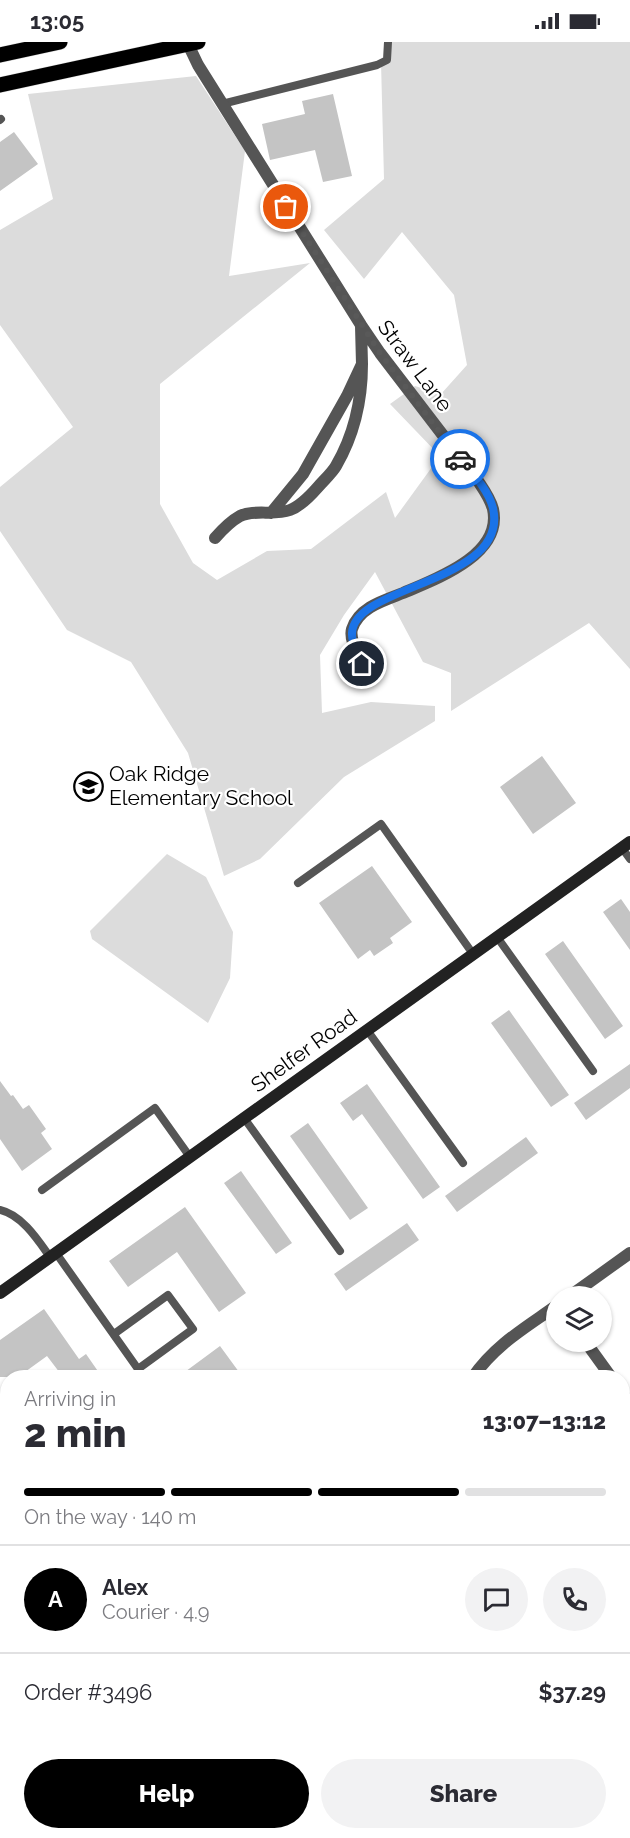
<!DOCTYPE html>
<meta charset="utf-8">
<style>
:root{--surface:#fff;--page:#f2f2f3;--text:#2b2b33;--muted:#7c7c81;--line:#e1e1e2;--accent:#000}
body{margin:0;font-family:Raleway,sans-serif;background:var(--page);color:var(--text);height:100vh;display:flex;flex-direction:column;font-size:22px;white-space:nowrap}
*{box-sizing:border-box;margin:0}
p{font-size:20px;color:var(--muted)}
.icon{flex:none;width:33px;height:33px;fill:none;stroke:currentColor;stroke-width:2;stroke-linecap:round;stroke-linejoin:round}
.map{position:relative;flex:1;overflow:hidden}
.side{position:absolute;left:0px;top:1328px;width:630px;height:470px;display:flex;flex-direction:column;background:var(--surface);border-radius:24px 24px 0 0;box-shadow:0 2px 4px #0004}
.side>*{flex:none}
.tools{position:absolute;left:546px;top:1244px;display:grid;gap:12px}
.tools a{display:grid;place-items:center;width:66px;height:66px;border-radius:50%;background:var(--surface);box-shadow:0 2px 4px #0004;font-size:30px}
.pin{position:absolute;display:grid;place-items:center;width:51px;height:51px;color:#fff;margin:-26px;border:3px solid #fff;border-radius:50%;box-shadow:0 2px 6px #0007}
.courier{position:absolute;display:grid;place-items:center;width:60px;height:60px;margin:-30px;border:4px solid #1a73e8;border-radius:50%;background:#fff;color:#222;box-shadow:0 2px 8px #0007}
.summary em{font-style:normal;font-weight:800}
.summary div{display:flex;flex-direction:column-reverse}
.summary{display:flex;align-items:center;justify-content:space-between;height:102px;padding:0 24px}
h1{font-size:39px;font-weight:800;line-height:45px}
.bar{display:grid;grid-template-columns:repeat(4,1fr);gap:9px 6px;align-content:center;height:72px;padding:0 24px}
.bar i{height:8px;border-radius:4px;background:var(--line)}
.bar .active{background:var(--accent)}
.bar p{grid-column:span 4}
.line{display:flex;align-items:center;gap:15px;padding:0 24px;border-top:2px solid var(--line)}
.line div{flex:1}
.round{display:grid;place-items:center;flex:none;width:63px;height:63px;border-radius:32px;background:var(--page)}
.cta{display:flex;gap:12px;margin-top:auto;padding:12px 24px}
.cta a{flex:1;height:69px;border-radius:36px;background:var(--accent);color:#fff;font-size:24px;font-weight:800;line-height:69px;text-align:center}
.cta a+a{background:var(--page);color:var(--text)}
.status{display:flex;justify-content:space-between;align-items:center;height:42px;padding:0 30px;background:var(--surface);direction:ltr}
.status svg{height:16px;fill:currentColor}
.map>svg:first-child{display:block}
.green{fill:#dcdcdc}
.building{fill:#c4c4c4}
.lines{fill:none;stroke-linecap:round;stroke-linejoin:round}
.primary-casing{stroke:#dbdbdb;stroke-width:16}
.lane{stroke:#555;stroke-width:8}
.street{stroke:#555;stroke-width:12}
.secondary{stroke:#222;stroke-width:12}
.primary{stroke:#000;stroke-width:15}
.done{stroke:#595959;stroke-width:6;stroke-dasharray:0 10.8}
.route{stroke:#1a73e8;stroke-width:8}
.labels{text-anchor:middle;stroke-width:4.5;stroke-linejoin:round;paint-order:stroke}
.street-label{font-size:21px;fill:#000;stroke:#fff}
.poi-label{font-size:21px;fill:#000;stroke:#fff;text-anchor:start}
</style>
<div class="status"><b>13:05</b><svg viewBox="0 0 49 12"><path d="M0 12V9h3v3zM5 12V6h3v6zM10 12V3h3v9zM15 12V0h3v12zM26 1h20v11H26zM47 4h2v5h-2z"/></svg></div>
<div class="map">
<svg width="630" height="1796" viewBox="0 0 630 1796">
<rect width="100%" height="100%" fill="#fff"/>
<!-- green -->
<path class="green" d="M392 0H630V627L589 581 451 669V631L423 620 375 530 344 573 320 613 322 671 371 660 435 664V679L344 735 260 817 224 834 188 711 131 620 67 588 0 489V445L73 385 0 283V188L53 157 28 52 196 34 245 109 229 234 310 221 160 342V462L193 521 217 538 267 509 311 507 386 450 395 476 440 414 390 362 415 344 441 352 467 323 454 253 402 190 364 237 324 188 384 137 381 20Z
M167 812 206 835 233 890 230 936 208 981 92 897 90 889Z
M630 1475V1534L623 1539V1478Z
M622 1598 630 1611V1751L623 1739Z"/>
<!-- building -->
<path class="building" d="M333 52 352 134 323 140 315 108 270 118 262 82 305 72 302 59Z
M14 90 38 122 0 149V100Z
M542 714 576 761 533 792 500 745Z
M372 824 412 880 390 896 393 901 374 914 370 908 358 917 319 861Z
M621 857 630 870V908L603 870Z
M563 899 623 984 605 997 545 912Z
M509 968 569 1053 551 1065 491 981Z
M630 1022V1046L586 1078 574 1061Z
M0 1039 11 1054 13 1053 23 1067 29 1063 46 1087 41 1091 52 1107 22 1129 0 1097Z
M367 1042 440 1145 423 1157 362 1072 353 1079 340 1061Z
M308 1081 368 1166 350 1178 290 1094Z
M526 1095 538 1111 457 1170 445 1154Z
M241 1129 292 1201 276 1212 224 1141Z
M185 1165 246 1251 219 1270 177 1210 128 1245 109 1219Z
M407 1181 419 1198 346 1249 334 1232Z
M44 1267 79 1317 86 1312 102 1335H63L47 1314 18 1335H0V1298Z
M220 1304 239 1330 232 1335H178Z"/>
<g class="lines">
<defs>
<path id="primary" d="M0 13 60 0
M0 43 198 0"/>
</defs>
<!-- primary casing -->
<use href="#primary" class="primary-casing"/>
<!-- lane -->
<path class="lane" d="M222 62 377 23 387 18 388 0
M0 78 1 77
M622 806 630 817
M298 841 381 782 473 912
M497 895 593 1029
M367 988 463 1121
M244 1076 340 1209
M42 1148 155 1066 190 1115
M0 1168C22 1173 38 1198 50 1215
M56 1211 138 1327 193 1287 168 1253 114 1292"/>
<!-- street -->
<path class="street" d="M187 0 198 23 361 283 380 311 478 439C484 448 490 456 493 467 503 513 436 537 403 551 385 558 359 565 352 587 349 597 358 612 362 622
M271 471 303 432 347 354 362 322 361 284
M215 496C222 488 231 479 240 474 255 467 274 474 290 468 301 464 311 453 318 445 324 438 332 431 336 424 354 393 362 357 362 322
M570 1254 630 1211
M585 1299 611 1335
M473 1335C495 1303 525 1286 556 1264
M622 1351 630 1361
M622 1583 630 1593
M0 1627 8 1622
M0 1753 8 1747
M622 1780 630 1775
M391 1790 395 1796
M579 1790 584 1796
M599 1796 609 1790"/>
<!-- secondary -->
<path class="secondary" d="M0 1251 630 800"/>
<!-- primary -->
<use href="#primary" class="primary"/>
</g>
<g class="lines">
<!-- done -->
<path class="done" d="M286 165 380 311 460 417"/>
<!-- route -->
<path class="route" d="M362 622C359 613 351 601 352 591 354 542 510 541 493 466 488 447 472 431 460 417"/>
</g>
<!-- icons -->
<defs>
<symbol id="school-ring" viewBox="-11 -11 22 22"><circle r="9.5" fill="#fff" stroke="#000" stroke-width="1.5"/><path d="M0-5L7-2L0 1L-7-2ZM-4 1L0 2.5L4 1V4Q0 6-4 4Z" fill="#000"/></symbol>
</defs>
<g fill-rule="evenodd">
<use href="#school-ring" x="72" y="728" width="33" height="33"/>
</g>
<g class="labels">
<!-- street labels -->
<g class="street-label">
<text transform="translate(415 324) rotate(53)" y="7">Straw Lane</text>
<text transform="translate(304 1009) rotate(-36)" y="7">Shelfer Road</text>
</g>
<!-- poi labels -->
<g class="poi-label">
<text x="109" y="739">Oak Ridge<tspan x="109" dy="24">Elementary School</tspan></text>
</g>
</g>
</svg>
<div class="tools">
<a><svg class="icon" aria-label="layers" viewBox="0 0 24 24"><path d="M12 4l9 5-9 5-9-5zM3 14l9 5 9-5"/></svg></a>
</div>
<div class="pin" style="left:286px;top:165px;background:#ea580c"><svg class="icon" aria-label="bag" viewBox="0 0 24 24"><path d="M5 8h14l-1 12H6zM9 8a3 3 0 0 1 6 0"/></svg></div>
<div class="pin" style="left:362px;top:622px;background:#1f2937"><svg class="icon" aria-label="home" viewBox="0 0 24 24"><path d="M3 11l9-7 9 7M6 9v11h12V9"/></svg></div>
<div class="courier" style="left:460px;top:417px"><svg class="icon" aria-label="car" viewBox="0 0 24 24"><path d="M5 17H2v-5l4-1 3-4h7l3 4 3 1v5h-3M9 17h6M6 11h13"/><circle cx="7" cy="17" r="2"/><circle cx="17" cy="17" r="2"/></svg></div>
<section class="side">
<div class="summary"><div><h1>2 min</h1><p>Arriving in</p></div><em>13:07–13:12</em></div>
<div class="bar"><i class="active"></i><i class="active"></i><i class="active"></i><i></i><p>On the way · 140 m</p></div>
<div class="line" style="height:108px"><b class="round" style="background:var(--accent);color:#fff">A</b><div><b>Alex</b><p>Courier · 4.9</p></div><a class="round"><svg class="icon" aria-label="chat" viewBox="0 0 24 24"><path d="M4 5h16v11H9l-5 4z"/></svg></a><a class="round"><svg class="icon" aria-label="phone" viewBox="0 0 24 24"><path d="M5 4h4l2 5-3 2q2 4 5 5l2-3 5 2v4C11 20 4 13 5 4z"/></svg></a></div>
<div class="line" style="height:78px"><div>Order #3496</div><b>$37.29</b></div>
<div class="cta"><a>Help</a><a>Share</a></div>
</section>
</div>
